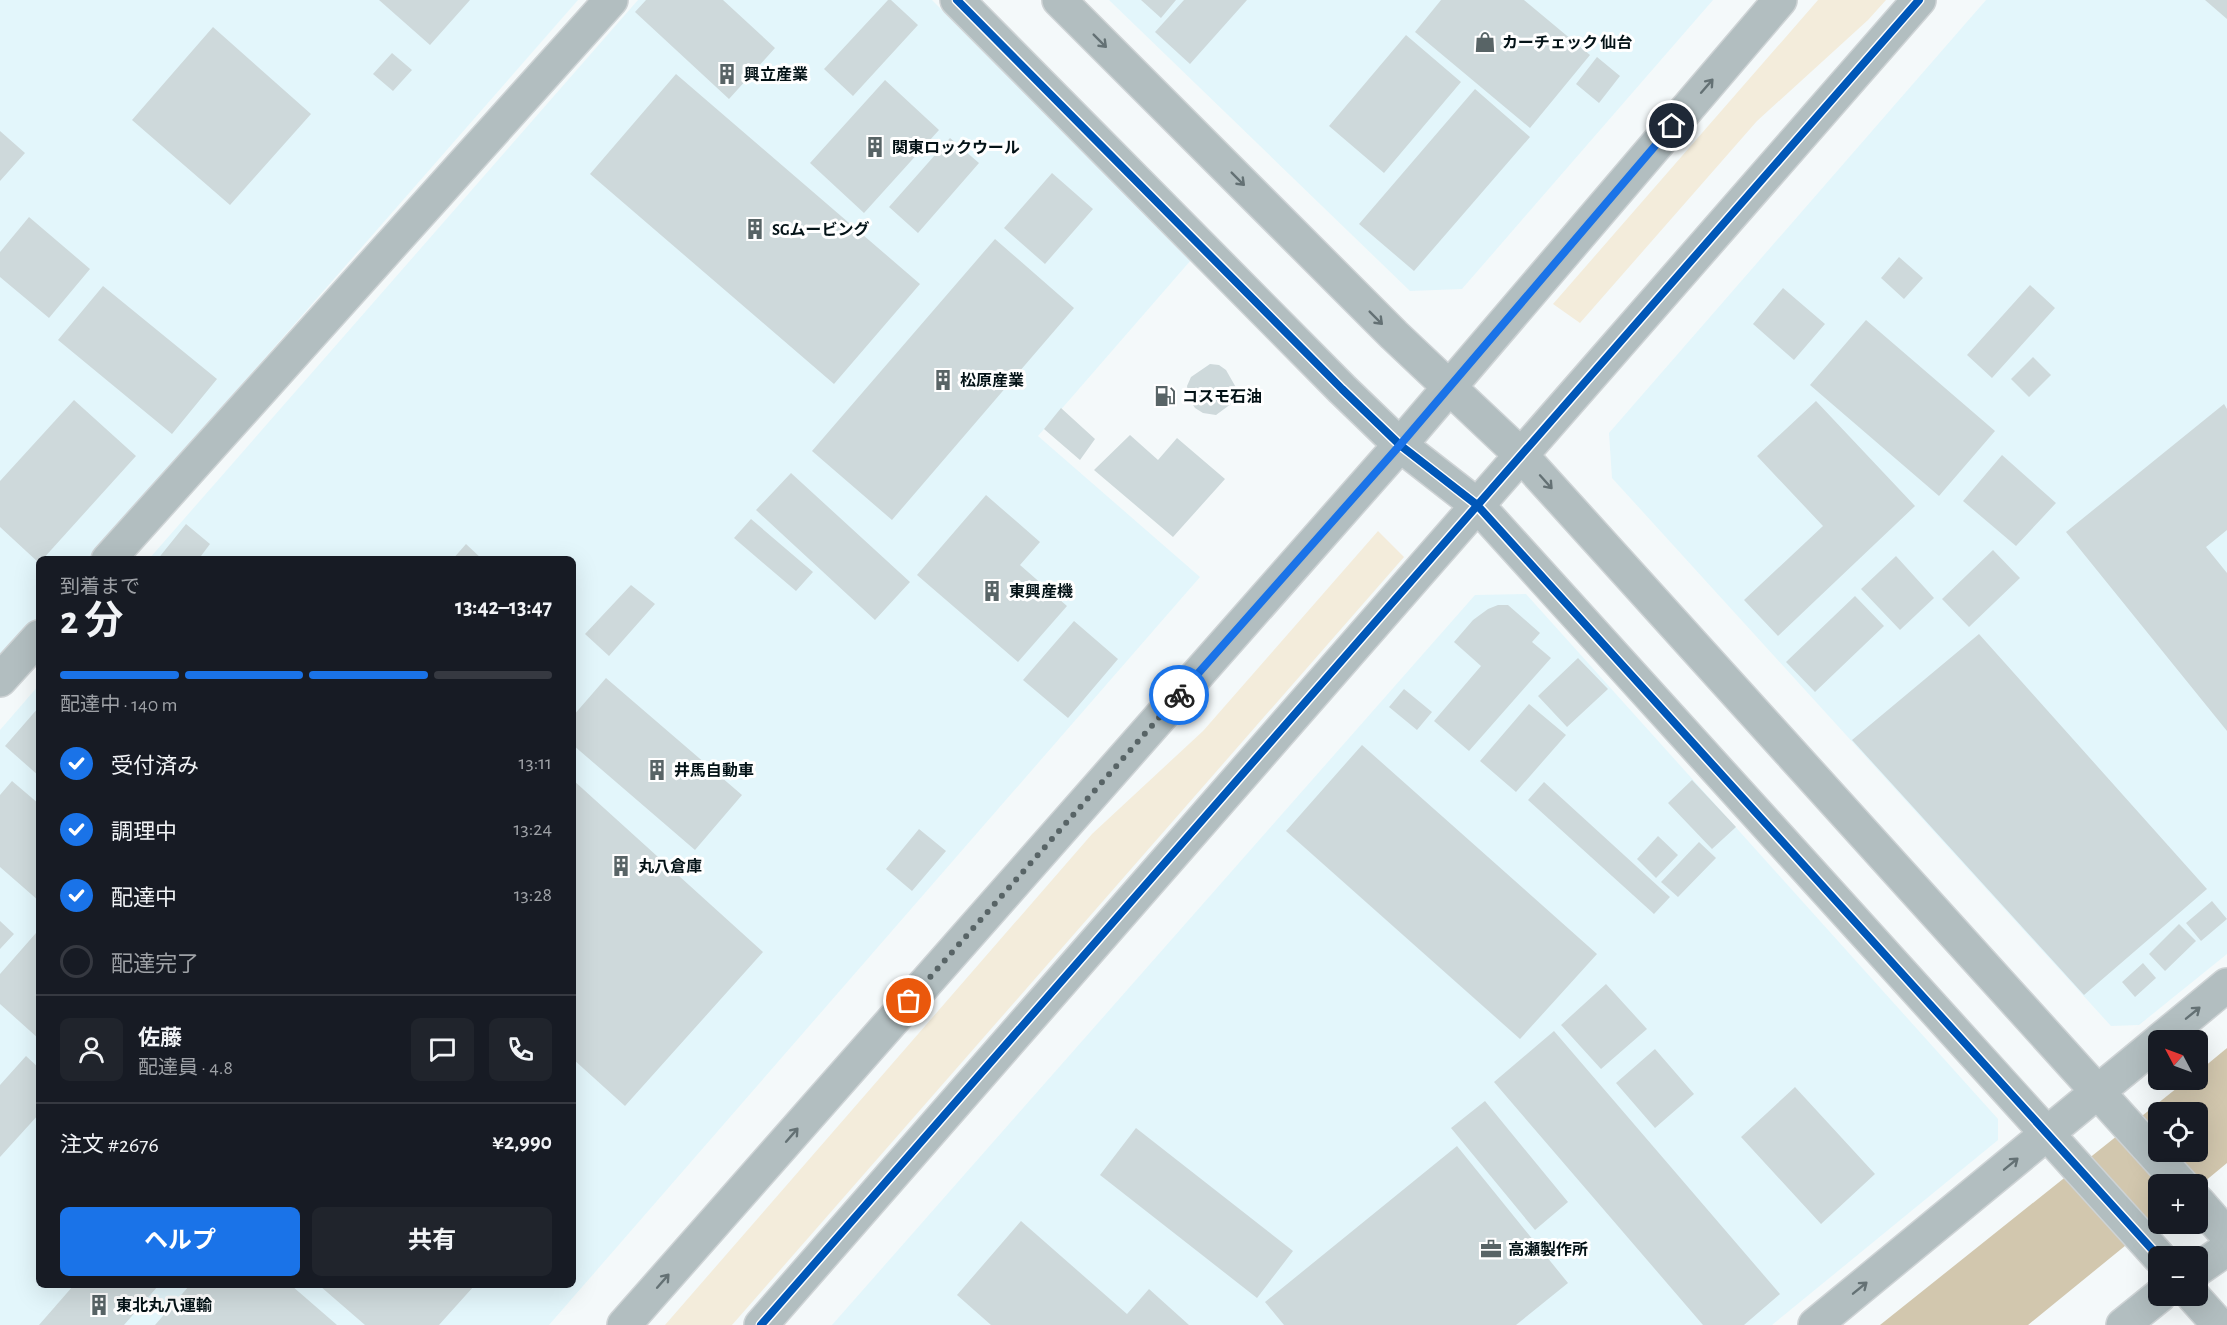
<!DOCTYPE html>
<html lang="ja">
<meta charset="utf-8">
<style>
:root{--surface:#171b24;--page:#20242c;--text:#f1f3f6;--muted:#9ea1a6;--line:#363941;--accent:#1a73e8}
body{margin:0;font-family:"Alegreya Sans","Noto Sans JP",sans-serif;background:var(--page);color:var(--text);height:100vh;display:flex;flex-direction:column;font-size:22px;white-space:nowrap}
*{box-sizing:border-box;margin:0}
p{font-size:20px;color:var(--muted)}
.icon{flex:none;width:33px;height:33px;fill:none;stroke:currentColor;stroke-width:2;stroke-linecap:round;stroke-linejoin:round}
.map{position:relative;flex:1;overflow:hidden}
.panel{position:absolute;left:36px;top:556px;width:540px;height:732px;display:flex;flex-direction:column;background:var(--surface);border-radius:9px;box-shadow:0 6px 24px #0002}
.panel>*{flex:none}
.needle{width:39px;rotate:311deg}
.tools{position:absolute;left:2148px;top:1030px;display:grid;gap:12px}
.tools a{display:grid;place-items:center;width:60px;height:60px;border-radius:9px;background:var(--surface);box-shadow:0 6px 24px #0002;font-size:30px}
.pin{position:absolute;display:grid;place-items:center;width:51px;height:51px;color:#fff;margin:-26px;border:3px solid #fff;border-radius:50%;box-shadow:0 2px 6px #0007}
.courier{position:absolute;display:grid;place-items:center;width:60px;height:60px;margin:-30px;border:4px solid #1a73e8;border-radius:50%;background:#fff;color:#222;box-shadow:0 2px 8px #0007}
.head em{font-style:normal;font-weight:700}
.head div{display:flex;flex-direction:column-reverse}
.head{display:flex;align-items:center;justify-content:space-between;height:102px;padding:0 24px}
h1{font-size:39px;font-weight:700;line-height:45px}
.bar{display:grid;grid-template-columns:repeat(4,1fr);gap:9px 6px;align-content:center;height:72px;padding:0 24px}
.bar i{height:8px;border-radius:4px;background:var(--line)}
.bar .current{background:var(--accent)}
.bar p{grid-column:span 4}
.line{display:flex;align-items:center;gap:15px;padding:0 24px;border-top:2px solid var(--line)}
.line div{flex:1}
.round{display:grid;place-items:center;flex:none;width:63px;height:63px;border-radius:9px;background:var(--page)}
ol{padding:0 24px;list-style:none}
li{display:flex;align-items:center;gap:18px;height:66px}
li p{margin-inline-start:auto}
li .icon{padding:6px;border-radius:50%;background:var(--accent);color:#fff;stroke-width:4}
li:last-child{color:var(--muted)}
li i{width:33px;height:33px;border:3px solid var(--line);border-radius:50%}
.action{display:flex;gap:12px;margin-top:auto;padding:12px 24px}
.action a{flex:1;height:69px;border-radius:9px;background:var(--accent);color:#fff;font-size:24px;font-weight:700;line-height:69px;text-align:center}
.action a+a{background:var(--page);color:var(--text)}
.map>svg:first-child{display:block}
.built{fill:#e3f6fb}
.green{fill:#f3ecdb}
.water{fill:#d2c7ae;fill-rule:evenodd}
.building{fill:#ced9db}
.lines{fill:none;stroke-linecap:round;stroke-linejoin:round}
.minor-casing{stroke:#ced3d5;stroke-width:36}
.minor{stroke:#b2bec0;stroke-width:33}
.cycleway-casing{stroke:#fff;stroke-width:11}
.cycleway{stroke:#0057b8;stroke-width:8}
.oneway{stroke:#647174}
.done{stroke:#586466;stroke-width:6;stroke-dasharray:0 10.8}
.route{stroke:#1a73e8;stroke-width:8}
.labels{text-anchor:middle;stroke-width:6;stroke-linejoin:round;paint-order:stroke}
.poi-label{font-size:16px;font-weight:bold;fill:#041317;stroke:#fff;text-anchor:start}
</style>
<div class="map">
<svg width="2227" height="1325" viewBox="0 0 2227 1325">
<rect width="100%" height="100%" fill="#f4f9fa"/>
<!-- built -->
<path class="built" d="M0 0H578L89 559 39 560V617L0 662Z
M638 0H932L1191 260 1038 436 1200 577 549 1325H0V730L39 685V1286H573V560L149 559Z
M1109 0H1713L1462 289 1410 291Z
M1986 0H2227V954L2139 1025 2111 1026 1612 478 1609 433Z
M1526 594 1998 1119V1140L1772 1325H832L1475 595Z"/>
<!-- green -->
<path class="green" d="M1818 0H1886L1868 20 1757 121 1580 323 1553 304Z
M1378 531 1404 557 732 1325H665L1092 834 1203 731Z"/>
<!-- water -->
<path class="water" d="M2227 1048V1163L2198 1187V1185H2158V1219L2028 1325H1880L2187 1080H2198V1072ZM2158 1113H2198V1152H2158Z"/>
<!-- building -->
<path class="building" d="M379 0H470L430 45Z
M646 0H723L775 48 729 99 635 12Z
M888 0H891L918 25 853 96 824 69Z
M1141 0H1176L1161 18Z
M1184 0H1247L1190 64 1155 32Z
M1441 0H1524L1590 55 1530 128 1415 32Z
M2205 0H2227V19Z
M213 27 311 114 230 205 132 120Z
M1406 35 1461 82 1384 173 1329 126Z
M392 53 412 70 393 91 373 74Z
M1597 57 1620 76 1599 103 1576 84Z
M676 74 920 284 834 384 590 174Z
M885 80 939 130 864 213 810 163Z
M1475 89 1530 137 1414 271 1359 224Z
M0 131 25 153 0 181Z
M950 138 979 163 918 233 889 207Z
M1052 173 1093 209 1045 264 1004 228Z
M29 217 90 269 49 318 0 277V252Z
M995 239 1074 308 892 520 812 451Z
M1899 257 1923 278 1904 299 1881 278Z
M2030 285 2055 308 1992 378 1967 355Z
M103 286 217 379 172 434 58 340Z
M1783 288 1825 324 1794 360 1753 324Z
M1866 320 1995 431 1939 496 1810 385Z
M2033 357 2051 375 2029 397 2011 379Z
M1210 364 1219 365 1226 370 1238 391 1235 401 1216 415 1203 413 1195 408 1189 399 1187 386 1191 377Z
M74 400 136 456 42 560H39V563L0 527V481Z
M1816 401 1915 506 1778 636 1744 600 1823 526 1757 456Z
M2224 404 2227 409V530L2206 547 2227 573V731L2066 532Z
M1061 408 1095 439 1080 460 1044 429Z
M1130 435 1158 460 1177 438 1225 479 1173 537 1094 470Z
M2002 455 2056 503 2016 546 1963 501Z
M791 473 910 582 875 620 756 510Z
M986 495 1040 542 1020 565 1067 606 1018 662 917 575Z
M751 519 813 572 796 591 734 538Z
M186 524 210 544 198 560H157Z
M466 544 483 560H452Z
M1993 550 2020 578 1969 627 1942 599Z
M1896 556 1934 598 1900 630 1861 589Z
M631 585 655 604 609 656 585 634Z
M1855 596 1884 626 1815 692 1786 662Z
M1498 605H1508L1540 633 1532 642 1551 658 1469 751 1434 721 1481 666 1454 642 1473 620 1488 609Z
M1074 621 1118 659 1068 718 1023 680Z
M1979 634 2207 889 2084 995 1852 740Z
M1578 658 1608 689 1567 727 1538 696Z
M606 678 742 795 695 850 573 745V716Z
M1404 689 1432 712 1417 730 1389 707Z
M1529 704 1566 735 1516 792 1480 761Z
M39 707V776L5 746Z
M1362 745 1597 954 1520 1039 1286 831Z
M573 780 763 952 625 1106 573 1059Z
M1692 780 1736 827 1712 849 1668 803Z
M12 781 39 804V901L0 867V795Z
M1544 782 1670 897 1654 914 1528 800Z
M919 829 946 851 912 891 886 869Z
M1658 836 1678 855 1656 878 1637 859Z
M1699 842 1716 858 1678 897 1661 882Z
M2212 901 2227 919 2201 941 2186 923Z
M0 921 14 934 0 949Z
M2179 924 2196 941 2165 971 2149 954Z
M36 933 39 936V1039L0 1004V974Z
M2143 963 2156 978 2135 997 2122 982Z
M1606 984 1647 1029 1601 1069 1561 1025Z
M1554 1031 1780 1294 1744 1325H1703L1494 1082Z
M1655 1049 1694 1094 1655 1128 1616 1083Z
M26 1056 39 1068V1114L0 1157V1085Z
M1795 1087 1875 1174 1821 1224 1741 1137Z
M1485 1101 1568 1202 1535 1230 1451 1128Z
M1136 1128 1293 1251 1257 1298 1100 1175Z
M1457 1146 1568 1283 1516 1325H1284L1265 1302Z
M1021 1221 1127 1314 1149 1289 1189 1325H991L957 1295Z
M73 1286H158L124 1325H39Z
M189 1286H292L337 1325H155Z
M320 1286H474L439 1325H365Z"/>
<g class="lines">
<defs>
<path id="minor" d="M957 0 1342 389 1400 445 1477 505 2159 1257
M1059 0 1394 335 1521 455 2182 1185
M108 560 611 0
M0 680 39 637
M2159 1041 2227 985
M2198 1202 2227 1235
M2198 1269 2227 1249
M2193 1296 2219 1325
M624 1325 1400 445 1780 0
M761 1325 1919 0
M1815 1325 2158 1042
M2123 1325 2159 1296"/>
</defs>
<!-- minor casing -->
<use href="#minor" class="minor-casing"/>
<!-- minor -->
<use href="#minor" class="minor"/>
<defs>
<path id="cycleway" d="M957 0 1342 389 1400 445 1477 505 2159 1257
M761 1325 1919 0"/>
</defs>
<!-- cycleway casing -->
<use href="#cycleway" class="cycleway-casing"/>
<!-- cycleway -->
<use href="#cycleway" class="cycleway"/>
</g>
<!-- one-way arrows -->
<defs><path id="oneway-shaft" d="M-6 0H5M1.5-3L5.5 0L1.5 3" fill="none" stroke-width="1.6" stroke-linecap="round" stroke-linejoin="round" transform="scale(1.5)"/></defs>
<g class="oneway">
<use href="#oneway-shaft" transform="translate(1100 41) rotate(45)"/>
<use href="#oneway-shaft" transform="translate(1707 86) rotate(-49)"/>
<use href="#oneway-shaft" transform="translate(1238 179) rotate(45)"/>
<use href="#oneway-shaft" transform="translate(1376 318) rotate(45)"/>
<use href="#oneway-shaft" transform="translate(1546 482) rotate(48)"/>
<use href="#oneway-shaft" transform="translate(2193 1013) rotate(-39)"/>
<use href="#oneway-shaft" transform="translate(792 1135) rotate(-49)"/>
<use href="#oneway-shaft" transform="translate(2011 1164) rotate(-39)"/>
<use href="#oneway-shaft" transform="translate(663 1281) rotate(-49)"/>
<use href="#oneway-shaft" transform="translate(1860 1288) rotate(-39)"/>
</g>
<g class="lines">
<!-- done -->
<path class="done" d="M909 1001 1179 695"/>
<!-- route -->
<path class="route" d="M1179 695 1400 445 1672 126"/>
</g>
<!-- icons -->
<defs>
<symbol id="shop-bare" viewBox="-9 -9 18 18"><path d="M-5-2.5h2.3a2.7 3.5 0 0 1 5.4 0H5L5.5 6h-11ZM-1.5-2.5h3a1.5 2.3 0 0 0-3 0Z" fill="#586466" stroke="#fff" stroke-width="2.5" paint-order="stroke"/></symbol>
<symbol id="building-bare" viewBox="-9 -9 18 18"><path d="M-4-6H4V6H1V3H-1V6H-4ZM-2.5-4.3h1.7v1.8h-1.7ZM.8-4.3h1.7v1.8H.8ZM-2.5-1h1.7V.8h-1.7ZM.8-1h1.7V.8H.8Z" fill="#586466" stroke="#fff" stroke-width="2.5" paint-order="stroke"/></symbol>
<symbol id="fuel-bare" viewBox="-9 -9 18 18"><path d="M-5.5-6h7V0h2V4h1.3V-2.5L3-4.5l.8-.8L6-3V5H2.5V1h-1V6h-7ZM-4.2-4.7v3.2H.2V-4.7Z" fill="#586466" stroke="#fff" stroke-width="2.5" paint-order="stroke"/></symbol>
<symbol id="office-bare" viewBox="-9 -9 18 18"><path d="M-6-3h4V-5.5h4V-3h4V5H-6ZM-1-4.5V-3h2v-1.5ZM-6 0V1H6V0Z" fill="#586466" stroke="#fff" stroke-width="2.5" paint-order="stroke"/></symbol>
</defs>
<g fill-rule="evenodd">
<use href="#shop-bare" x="1470" y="27" width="30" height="30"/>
<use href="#building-bare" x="712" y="59" width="30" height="30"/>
<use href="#building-bare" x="860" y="132" width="30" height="30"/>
<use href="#building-bare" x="740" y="214" width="30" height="30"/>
<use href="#building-bare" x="928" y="365" width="30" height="30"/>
<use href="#fuel-bare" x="1150" y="381" width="30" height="30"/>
<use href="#building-bare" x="977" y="576" width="30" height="30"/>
<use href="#building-bare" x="642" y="755" width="30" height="30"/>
<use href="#building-bare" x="606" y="851" width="30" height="30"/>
<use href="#office-bare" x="1476" y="1234" width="30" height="30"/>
<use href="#building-bare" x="84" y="1290" width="30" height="30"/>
</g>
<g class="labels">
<!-- poi labels -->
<g class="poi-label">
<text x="1502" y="48">カーチェック 仙台</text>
<text x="744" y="80">興立産業</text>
<text x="892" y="153">関東ロックウール</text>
<text x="772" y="235">SGムービング</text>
<text x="960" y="386">松原産業</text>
<text x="1182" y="402">コスモ石油</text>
<text x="1009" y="597">東興産機</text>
<text x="674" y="776">井馬自動車</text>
<text x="638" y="872">丸八倉庫</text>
<text x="1508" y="1255">高瀬製作所</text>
<text x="116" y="1311">東北丸八運輸</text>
</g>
</g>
</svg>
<div class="tools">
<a><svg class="needle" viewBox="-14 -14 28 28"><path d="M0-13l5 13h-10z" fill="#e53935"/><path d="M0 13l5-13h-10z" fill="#9ea1a6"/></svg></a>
<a><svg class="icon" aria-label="locate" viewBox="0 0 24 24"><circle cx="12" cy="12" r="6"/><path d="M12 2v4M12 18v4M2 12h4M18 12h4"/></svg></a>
<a>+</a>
<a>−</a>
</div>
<div class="pin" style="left:909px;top:1001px;background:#ea580c"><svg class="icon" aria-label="bag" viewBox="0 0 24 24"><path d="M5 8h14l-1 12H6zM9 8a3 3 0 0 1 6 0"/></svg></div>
<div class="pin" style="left:1672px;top:126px;background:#1f2937"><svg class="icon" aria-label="home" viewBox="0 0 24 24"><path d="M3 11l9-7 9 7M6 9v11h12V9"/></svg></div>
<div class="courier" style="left:1179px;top:695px"><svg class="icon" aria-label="bike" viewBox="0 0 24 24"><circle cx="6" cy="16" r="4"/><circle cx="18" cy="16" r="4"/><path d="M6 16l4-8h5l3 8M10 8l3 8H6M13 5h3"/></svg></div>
<section class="panel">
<div class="head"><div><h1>2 分</h1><p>到着まで</p></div><em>13:42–13:47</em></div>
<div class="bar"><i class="current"></i><i class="current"></i><i class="current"></i><i></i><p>配達中 · 140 m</p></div>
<ol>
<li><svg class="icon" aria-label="check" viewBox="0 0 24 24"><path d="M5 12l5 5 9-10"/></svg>受付済み<p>13:11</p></li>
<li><svg class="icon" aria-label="check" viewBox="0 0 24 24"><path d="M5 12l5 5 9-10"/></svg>調理中<p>13:24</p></li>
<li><svg class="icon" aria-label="check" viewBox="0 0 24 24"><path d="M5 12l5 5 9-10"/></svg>配達中<p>13:28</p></li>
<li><i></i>配達完了</li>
</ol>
<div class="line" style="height:108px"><a class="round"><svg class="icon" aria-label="person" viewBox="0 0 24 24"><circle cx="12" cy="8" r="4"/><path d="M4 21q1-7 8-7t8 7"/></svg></a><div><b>佐藤</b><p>配達員 · 4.8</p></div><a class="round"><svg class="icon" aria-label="chat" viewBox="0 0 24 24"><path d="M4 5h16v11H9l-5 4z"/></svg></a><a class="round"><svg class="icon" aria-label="phone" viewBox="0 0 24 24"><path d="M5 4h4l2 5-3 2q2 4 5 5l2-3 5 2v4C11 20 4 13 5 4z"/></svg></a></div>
<div class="line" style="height:78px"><div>注文 #2676</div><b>¥2,990</b></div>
<div class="action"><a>ヘルプ</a><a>共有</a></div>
</section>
</div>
